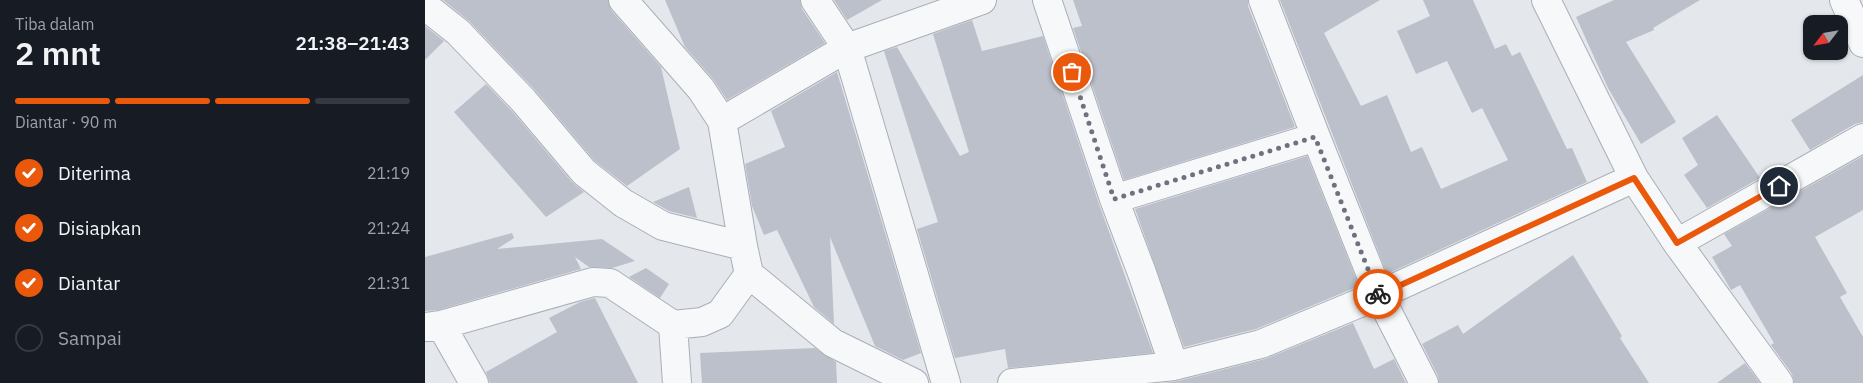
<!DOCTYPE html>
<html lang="id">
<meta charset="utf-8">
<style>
:root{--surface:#171b24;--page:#20242c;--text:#f1f3f6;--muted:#9ea1a6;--line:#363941;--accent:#ea580c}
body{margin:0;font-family:"IBM Plex Sans",sans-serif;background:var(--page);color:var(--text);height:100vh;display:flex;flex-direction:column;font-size:19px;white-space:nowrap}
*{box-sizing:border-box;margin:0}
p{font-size:16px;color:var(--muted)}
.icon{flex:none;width:28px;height:28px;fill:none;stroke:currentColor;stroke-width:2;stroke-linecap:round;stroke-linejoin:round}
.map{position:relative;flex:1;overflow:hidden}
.panel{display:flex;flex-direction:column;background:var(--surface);width:425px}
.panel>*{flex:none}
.needle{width:32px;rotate:239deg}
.controls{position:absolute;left:1378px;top:15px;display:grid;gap:10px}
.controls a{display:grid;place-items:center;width:45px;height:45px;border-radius:10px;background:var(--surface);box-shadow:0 1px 4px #0004;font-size:25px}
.pin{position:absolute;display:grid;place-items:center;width:42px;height:42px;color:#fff;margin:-21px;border:2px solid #fff;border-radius:50%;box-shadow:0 1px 5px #0007}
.courier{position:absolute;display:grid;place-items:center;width:50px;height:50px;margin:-25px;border:4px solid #ea580c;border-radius:50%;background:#fff;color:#222;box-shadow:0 1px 6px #0007}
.summary em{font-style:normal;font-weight:600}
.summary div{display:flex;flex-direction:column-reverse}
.summary{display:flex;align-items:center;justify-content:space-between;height:85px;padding:0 15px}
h1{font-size:32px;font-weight:600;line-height:38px}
.bar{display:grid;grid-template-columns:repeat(4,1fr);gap:8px 5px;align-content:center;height:60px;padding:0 15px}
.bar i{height:6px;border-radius:4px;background:var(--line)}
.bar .active{background:var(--accent)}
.bar p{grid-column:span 4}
ol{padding:0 15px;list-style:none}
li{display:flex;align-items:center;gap:15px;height:55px}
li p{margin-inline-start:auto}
li .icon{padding:5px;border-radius:50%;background:var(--accent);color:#fff;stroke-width:4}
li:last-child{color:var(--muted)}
li i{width:28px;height:28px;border:2px solid var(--line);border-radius:50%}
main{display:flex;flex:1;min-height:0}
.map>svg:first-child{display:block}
.building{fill:#bbc0ca}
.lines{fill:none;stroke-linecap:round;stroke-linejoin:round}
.minor-casing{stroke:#a9aeb7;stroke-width:30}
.minor{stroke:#f7f8fa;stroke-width:28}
.done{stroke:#6c737f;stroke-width:5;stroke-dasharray:0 9}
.route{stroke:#ea580c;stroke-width:6}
</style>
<main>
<section class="panel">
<div class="summary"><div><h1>2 mnt</h1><p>Tiba dalam</p></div><em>21:38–21:43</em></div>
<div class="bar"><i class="active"></i><i class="active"></i><i class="active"></i><i></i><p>Diantar · 90 m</p></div>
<ol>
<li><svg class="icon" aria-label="check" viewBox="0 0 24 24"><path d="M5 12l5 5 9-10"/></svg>Diterima<p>21:19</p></li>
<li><svg class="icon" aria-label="check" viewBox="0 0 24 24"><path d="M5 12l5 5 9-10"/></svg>Disiapkan<p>21:24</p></li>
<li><svg class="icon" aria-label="check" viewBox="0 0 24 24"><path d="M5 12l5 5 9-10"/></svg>Diantar<p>21:31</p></li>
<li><i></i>Sampai</li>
</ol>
</section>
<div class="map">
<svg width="1438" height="383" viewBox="0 0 1438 383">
<rect width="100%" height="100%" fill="#e4e7ec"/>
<!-- building -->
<path class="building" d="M18 0H183L186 10 236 67 255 149 202 186 170 161 109 89 44 21Z
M240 0H375L377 9 400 43 302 100 288 79 260 47Z
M409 0H457L422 20Z
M648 0H823V6L870 127 699 180 648 28 657 26Z
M855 0H955L899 33 936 106 962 95 986 152 997 147 1016 189 1083 160 1057 108 1047 113 1022 61 991 74 972 31 1005 16 998 0H1048L1070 49 1081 44 1087 56 1095 52 1142 149 1147 148 1162 182 962 274Z
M1189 0H1275L1228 28 1229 30 1201 42 1251 122 1216 144 1183 88 1151 17Z
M547 20 557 51 618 36 674 204 728 353 583 368 580 349 530 358 492 229 513 222 459 51 472 47 535 156 544 152 508 34Z
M0 26 19 41 0 60Z
M412 72 496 353 478 360 450 346 405 237 409 324 389 307 352 230 339 235 327 206 320 164 360 147 346 111Z
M1438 75V122L1430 124 1385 150 1366 120Z
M61 84 86 110 147 182 159 192 121 217 29 112Z
M1292 115 1335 178 1282 208 1259 175 1273 165 1257 138Z
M882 156 934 286 831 329 759 347 710 209Z
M1438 156V210L1390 237 1422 293 1415 297 1438 337V383H1369L1367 374 1346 345 1349 343 1315 285 1306 290 1287 257 1307 246 1299 234Z
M264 187 272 218 244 211 228 202Z
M87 233 89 238 72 249 177 239 210 261 187 268 164 267 150 257 156 269 13 310 0 311V257Z
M1148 255 1197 336 1195 338 1224 383H1014L1013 376 997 344 1033 325 1038 334Z
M221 268 244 284 235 298 204 277Z
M170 298 213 383H65L61 372 132 332 124 318 155 302Z
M928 323 949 369 969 359 981 383H737L753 381 840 359Z
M390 348 411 362 412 383H277L275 353Z
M1320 363 1335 383H1292Z"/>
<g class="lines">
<defs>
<path id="minor" d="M390 0 422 48 521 383
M622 0 689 199 717 273 749 366 836 344 954 295 1209 178 1121 0
M838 0 891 137 954 295 999 383
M1419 0 1438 43
M0 6 33 32 98 100 159 172 198 203 238 226 318 246 297 121 276 89 198 0
M297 121 422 48 557 0
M1209 178 1252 243 1354 383
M689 199 891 137
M1252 243 1438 138
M324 274 408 343 489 383
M16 325 49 383
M248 325 252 383
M0 327 16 325 168 282 185 283 248 325 277 322 295 314 324 274 318 246
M587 383 749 366"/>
</defs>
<!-- minor casing -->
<use href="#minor" class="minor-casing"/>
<!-- minor -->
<use href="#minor" class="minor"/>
</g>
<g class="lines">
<!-- done -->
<path class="done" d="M647 72 689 199 890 137 953 294"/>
<!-- route -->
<path class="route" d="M953 294 954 295 1209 178 1252 243 1354 186"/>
</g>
</svg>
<div class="controls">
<a><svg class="needle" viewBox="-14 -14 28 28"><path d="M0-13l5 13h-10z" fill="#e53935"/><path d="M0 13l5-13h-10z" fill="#9ea1a6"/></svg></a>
</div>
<div class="pin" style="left:647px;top:72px;background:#ea580c"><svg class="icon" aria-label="bag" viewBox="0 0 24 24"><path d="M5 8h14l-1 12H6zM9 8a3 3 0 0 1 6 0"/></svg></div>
<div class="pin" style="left:1354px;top:186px;background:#1f2937"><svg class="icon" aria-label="home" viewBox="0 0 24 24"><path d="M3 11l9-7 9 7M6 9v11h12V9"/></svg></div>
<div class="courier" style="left:953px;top:294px"><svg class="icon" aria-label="bike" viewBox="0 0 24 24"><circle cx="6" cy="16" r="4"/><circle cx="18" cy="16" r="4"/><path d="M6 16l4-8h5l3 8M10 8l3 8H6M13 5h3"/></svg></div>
</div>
</main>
